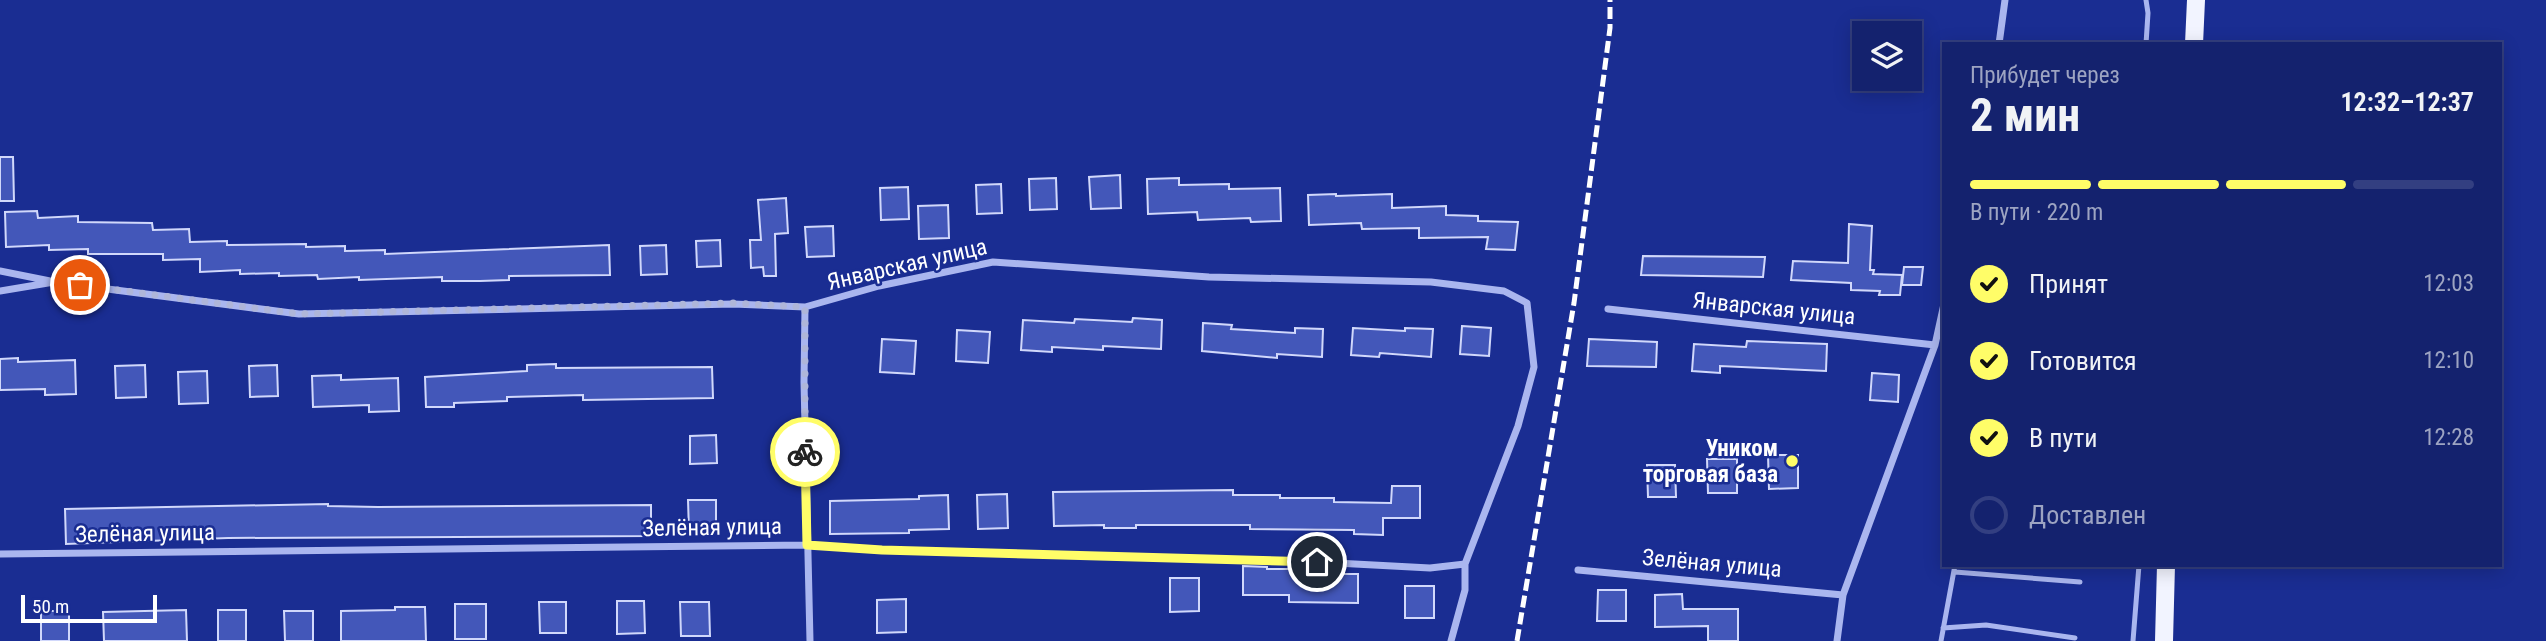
<!DOCTYPE html>
<html lang="ru">
<meta charset="utf-8">
<style>
:root{--surface:#14226e;--page:#212f76;--text:#f1f3f6;--muted:#9da4c2;--line:#333f81;--accent:#fffd68}
body{margin:0;font-family:"Roboto Condensed",sans-serif;background:var(--page);color:var(--text);height:100vh;display:flex;flex-direction:column;font-size:26px;white-space:nowrap}
*{box-sizing:border-box;margin:0}
p{font-size:23px;color:var(--muted)}
.icon{flex:none;width:38px;height:38px;fill:none;stroke:currentColor;stroke-width:2;stroke-linecap:round;stroke-linejoin:round}
.map{position:relative;flex:1;overflow:hidden}
.sheet{position:absolute;left:1942px;top:42px;width:560px;height:525px;display:flex;flex-direction:column;background:var(--surface);border-radius:0px;box-shadow:0 4px 18px #0003,0 0 0 2px var(--line)}
.sheet>*{flex:none}
.buttons{position:absolute;left:1852px;top:21px;display:grid;gap:14px}
.buttons a{display:grid;place-items:center;width:70px;height:70px;border-radius:0px;background:var(--surface);box-shadow:0 4px 18px #0003,0 0 0 2px var(--line);font-size:35px}
.scale{position:absolute;left:21px;bottom:18px;width:136px;box-sizing:border-box;padding-left:7px;border:4px solid #fff;border-top:0;font-size:19px;line-height:24px;white-space:nowrap;color:#fff;-webkit-text-stroke:5px #1a2d92;paint-order:stroke}
.pin{position:absolute;display:grid;place-items:center;width:60px;height:60px;color:#fff;margin:-30px;border:4px solid #fff;border-radius:50%;box-shadow:0 2px 7px #0007}
.courier{position:absolute;display:grid;place-items:center;width:70px;height:70px;margin:-35px;border:5px solid #fffd68;border-radius:50%;background:#fff;color:#222;box-shadow:0 2px 9px #0007}
.overview em{font-style:normal;font-weight:700}
.overview div{display:flex;flex-direction:column-reverse}
.overview{display:flex;align-items:center;justify-content:space-between;height:119px;padding:0 28px}
h1{font-size:46px;font-weight:700;line-height:52px}
.bar{display:grid;grid-template-columns:repeat(4,1fr);gap:10px 7px;align-content:center;height:84px;padding:0 28px}
.bar i{height:9px;border-radius:5px;background:var(--line)}
.bar .on{background:var(--accent)}
.bar p{grid-column:span 4}
ol{padding:0 28px;list-style:none}
li{display:flex;align-items:center;gap:21px;height:77px}
li p{margin-inline-start:auto}
li .icon{padding:7px;border-radius:50%;background:var(--accent);color:#111;stroke-width:4}
li:last-child{color:var(--muted)}
li i{width:38px;height:38px;border:4px solid var(--line);border-radius:50%}
.map>svg:first-child{display:block}
.building{fill:#4357b9;stroke:#d1d8fb;stroke-width:2}
.lines{fill:none;stroke-linecap:round;stroke-linejoin:round}
.service{stroke:#aab6ef;stroke-width:5}
.minor{stroke:#aab6ef;stroke-width:7}
.primary{stroke:#f2f4ff;stroke-width:18}
.rail{stroke:#fff;stroke-width:5;stroke-dasharray:12 5;stroke-linecap:butt}
.done{stroke:#afb6d9;stroke-width:7;stroke-dasharray:0 12.6}
.route{stroke:#fffd68;stroke-width:9}
.poi-dot{fill:#fffd68;stroke:#1a2d92;stroke-width:2.5}
.labels{text-anchor:middle;stroke-width:5;stroke-linejoin:round;paint-order:stroke}
.street-label{font-size:23px;fill:#fff;stroke:#1a2d92}
.poi-label{font-size:23px;font-weight:bold;fill:#fff;stroke:#1a2d92;text-anchor:end}
</style>
<div class="map">
<svg width="2546" height="641" viewBox="0 0 2546 641">
<rect width="100%" height="100%" fill="#1a2d92"/>
<!-- building -->
<path class="building" d="M0 157H13L14 201H0Z
M1120 175 1121 208 1091 209 1089 177Z
M1056 178 1057 209 1030 210 1029 179Z
M1179 178V185L1229 184V189L1280 188 1281 221 1251 222 1250 218 1198 220 1197 212 1148 214 1147 179Z
M1001 184 1002 213 977 214 976 185Z
M908 187 909 219 881 220 880 188Z
M1336 194V196L1392 194V208L1446 206V215L1478 216V221L1518 222 1515 250 1486 249 1488 237 1419 238V228L1362 229 1361 223 1309 225 1308 195Z
M786 198 788 233 775 234 776 276H764L763 267 751 268 750 240H761L758 200Z
M948 205 949 238 919 239 918 206Z
M37 211 38 218 78 216V222L152 223 153 230 189 229 190 242 227 241V245L306 244V247L345 246V251L385 250V254L609 245 610 275 509 276V280L480 281H442V277L359 280V277L318 279 317 275 279 276V273L240 274V270L200 272V259L163 260V254H88V249L49 250V245L6 247 5 212Z
M1849 224 1872 226 1870 270H1874L1873 274 1902 275 1900 295H1879L1880 291 1851 290V283L1791 280 1793 261 1848 263Z
M833 226 834 256 807 257 805 227Z
M720 240 721 266 697 267 696 241Z
M666 245 667 274 641 275 640 246Z
M1643 256 1765 257 1763 277 1641 275Z
M1904 267H1923L1921 285H1902Z
M1133 318 1162 320 1161 349 1103 346V350L1052 347V352L1021 350 1023 320 1074 323 1075 319 1132 322Z
M1203 323 1232 325 1231 329 1295 333V328L1323 329 1322 357 1277 354V358L1202 351Z
M1462 326 1491 328 1489 356 1460 354Z
M1353 328 1405 331V328L1433 329 1431 357 1380 353 1379 357 1351 355Z
M957 330 990 332 988 363 956 361Z
M882 339 916 341 914 374 880 372Z
M1589 339 1657 342 1656 367 1587 366Z
M1747 341 1827 344 1826 371 1720 366V373L1692 371 1694 344 1746 347Z
M18 358V362L75 360 76 394 45 395V389L0 390V359Z
M556 364V368L712 367 713 398 583 400V395L507 397V401L454 403V407H426L425 377 527 371V365Z
M145 365 146 397 116 398 115 366Z
M277 365 278 396 250 397 249 366Z
M207 371 208 403 179 404 178 372Z
M1872 373 1899 375 1898 402 1870 400Z
M341 375V380L398 378 399 411 369 412V405L313 407 312 376Z
M716 435 717 463 690 464V436Z
M1768 455H1798V488L1769 489Z
M1707 459H1737V493H1708Z
M1647 465H1675L1676 497H1648Z
M1392 486H1420V518H1383V535L1354 534V530L1250 529V525H1136V528H1104V525L1054 526 1053 492 1233 490V495H1280V498H1334V502L1391 503Z
M1007 494 1008 528 978 529 977 495Z
M948 495 949 529 909 530V533L830 534V501L919 499V496Z
M688 500H716V532H689Z
M328 504V506L378 507 651 505V536L228 538 66 544 65 509Z
M1243 566 1267 567V569H1318V574H1358V603L1289 602V595H1243Z
M1170 578H1199V611L1170 612Z
M1405 586H1434V618H1405Z
M1598 590H1626V621H1597Z
M1682 594 1683 609H1738V641H1708V626L1655 627V595Z
M906 599V632L877 633V600Z
M617 601H644L645 633 617 634Z
M539 602H566V633H540Z
M680 602H709L710 636H681Z
M455 604H486V639H455Z
M395 607H425L426 641H341V611L395 610Z
M186 610 187 641H104L103 612Z
M218 610H246V641H218Z
M41 611H69V641H41Z
M284 611H313V641H285Z"/>
<g class="lines">
<!-- service -->
<path class="service" d="M2146 0 2148 13 2146 44
M1955 572 2080 582
M1943 628 1986 625 2075 638
M1941 641 1955 565
M2133 641 2139 565"/>
<!-- minor -->
<path class="minor" d="M1999 44 2005 0
M0 271 50 281
M0 291 54 282 299 314 733 304 805 307 879 286 993 262 1209 277 1431 282 1504 291 1527 303 1534 367 1518 426 1465 564V590L1451 641
M805 307 804 382 810 641
M1608 309 1935 345
M0 554 807 545 882 550 1317 562 1430 568 1465 564
M1578 570 1843 595
M1837 641 1843 595 1935 345 1944 304"/>
<!-- primary -->
<path class="primary" d="M2194 44 2196 0
M2164 641 2166 565"/>
<!-- rail -->
<path class="rail" d="M1517 641 1574 303 1610 28V0"/>
</g>
<g class="lines">
<!-- done -->
<path class="done" d="M80 285 299 314 733 303 805 307V452"/>
<!-- route -->
<path class="route" d="M805 452 807 545 882 550 1317 562"/>
</g>
<!-- markers -->
<circle class="poi-dot" cx="1792" cy="461" r="7"/>
<g class="labels">
<!-- street labels -->
<g class="street-label">
<text transform="translate(907 264) rotate(-13)" y="8">Январская улица</text>
<text transform="translate(1774 308) rotate(6)" y="8">Январская улица</text>
<text transform="translate(712 527) rotate(-1)" y="8">Зелёная улица</text>
<text transform="translate(145 533) rotate(-1)" y="8">Зелёная улица</text>
<text transform="translate(1712 563) rotate(5)" y="8">Зелёная улица</text>
</g>
<!-- poi labels -->
<g class="poi-label">
<text x="1778" y="456">Уником<tspan x="1778" dy="26">торговая база</tspan></text>
</g>
</g>
</svg>
<div class="buttons">
<a><svg class="icon" aria-label="layers" viewBox="0 0 24 24"><path d="M12 4l9 5-9 5-9-5zM3 14l9 5 9-5"/></svg></a>
</div>
<div class="scale">50 m</div>
<div class="pin" style="left:80px;top:285px;background:#ea580c"><svg class="icon" aria-label="bag" viewBox="0 0 24 24"><path d="M5 8h14l-1 12H6zM9 8a3 3 0 0 1 6 0"/></svg></div>
<div class="pin" style="left:1317px;top:562px;background:#1f2937"><svg class="icon" aria-label="home" viewBox="0 0 24 24"><path d="M3 11l9-7 9 7M6 9v11h12V9"/></svg></div>
<div class="courier" style="left:805px;top:452px"><svg class="icon" aria-label="bike" viewBox="0 0 24 24"><circle cx="6" cy="16" r="4"/><circle cx="18" cy="16" r="4"/><path d="M6 16l4-8h5l3 8M10 8l3 8H6M13 5h3"/></svg></div>
<section class="sheet">
<div class="overview"><div><h1>2 мин</h1><p>Прибудет через</p></div><em>12:32–12:37</em></div>
<div class="bar"><i class="on"></i><i class="on"></i><i class="on"></i><i></i><p>В пути · 220 m</p></div>
<ol>
<li><svg class="icon" aria-label="check" viewBox="0 0 24 24"><path d="M5 12l5 5 9-10"/></svg>Принят<p>12:03</p></li>
<li><svg class="icon" aria-label="check" viewBox="0 0 24 24"><path d="M5 12l5 5 9-10"/></svg>Готовится<p>12:10</p></li>
<li><svg class="icon" aria-label="check" viewBox="0 0 24 24"><path d="M5 12l5 5 9-10"/></svg>В пути<p>12:28</p></li>
<li><i></i>Доставлен</li>
</ol>
</section>
</div>
